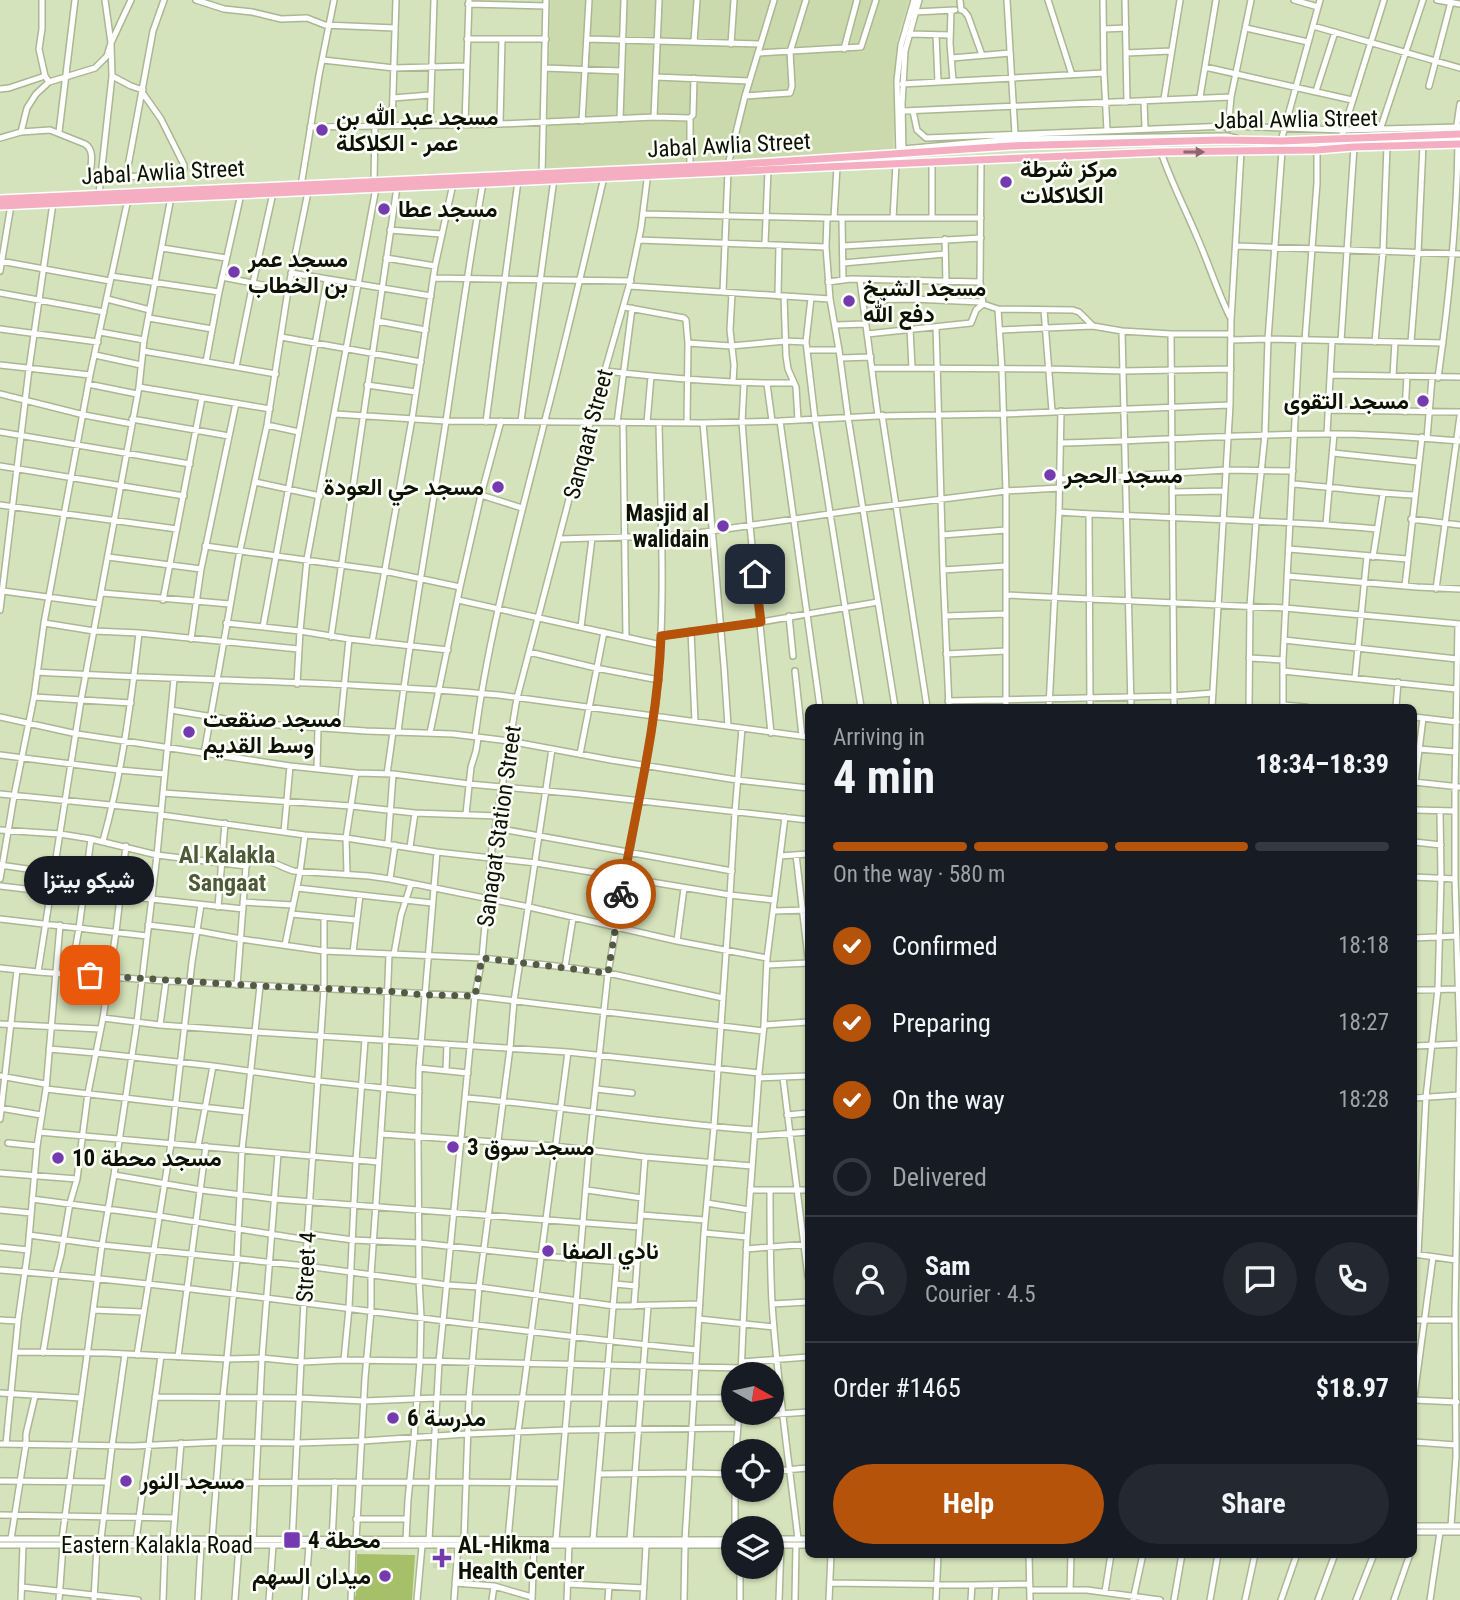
<!DOCTYPE html>
<meta charset="utf-8">
<style>
:root{--surface:#171b24;--page:#242831;--text:#f1f3f6;--muted:#9ea1a6;--line:#363941;--accent:#b45309}
body{margin:0;font-family:"Roboto Condensed",Vazirmatn,sans-serif;background:var(--page);color:var(--text);height:100vh;display:flex;flex-direction:column;font-size:26px;white-space:nowrap}
*{box-sizing:border-box;margin:0}
p{font-size:23px;color:var(--muted)}
.icon{flex:none;width:38px;height:38px;fill:none;stroke:currentColor;stroke-width:2;stroke-linecap:round;stroke-linejoin:round}
.map{position:relative;flex:1;overflow:hidden}
.side{position:absolute;left:805px;top:704px;width:612px;height:854px;display:flex;flex-direction:column;background:var(--surface);border-radius:10px;box-shadow:0 2px 5px #0004}
.side>*{flex:none}
.needle{width:46px;rotate:99deg}
.fabs{position:absolute;left:721px;top:1362px;display:grid;gap:14px}
.fabs a{display:grid;place-items:center;width:63px;height:63px;border-radius:50%;background:var(--surface);box-shadow:0 2px 5px #0004;font-size:35px}
.pin{position:absolute;display:grid;place-items:center;width:60px;height:60px;color:#fff;margin:-30px;border-radius:14px;box-shadow:0 4px 10px #0006}
.courier{position:absolute;display:grid;place-items:center;width:70px;height:70px;margin:-35px;border:5px solid #b45309;border-radius:50%;background:#fff;color:#222;box-shadow:0 2px 9px #0007}
.bubble{position:absolute;height:49px;border-radius:24px;background:var(--surface);box-shadow:0 2px 5px #0004;font-size:23px;font-weight:700;line-height:49px;text-align:center}
.headline em{font-style:normal;font-weight:700}
.headline div{display:flex;flex-direction:column-reverse}
.headline{display:flex;align-items:center;justify-content:space-between;height:119px;padding:0 28px}
h1{font-size:46px;font-weight:700;line-height:52px}
.bar{display:grid;grid-template-columns:repeat(4,1fr);gap:10px 7px;align-content:center;height:84px;padding:0 28px}
.bar i{height:9px;border-radius:5px;background:var(--line)}
.bar .on{background:var(--accent)}
.bar p{grid-column:span 4}
.line{display:flex;align-items:center;gap:18px;padding:0 28px;border-top:2px solid var(--line)}
.line div{flex:1}
.round{display:grid;place-items:center;flex:none;width:74px;height:74px;border-radius:37px;background:var(--page)}
ol{padding:0 28px;list-style:none}
li{display:flex;align-items:center;gap:21px;height:77px}
li p{margin-inline-start:auto}
li .icon{padding:7px;border-radius:50%;background:var(--accent);color:#fff;stroke-width:4}
li:last-child{color:var(--muted)}
li i{width:38px;height:38px;border:4px solid var(--line);border-radius:50%}
.primary-button{display:flex;gap:14px;margin-top:auto;padding:14px 28px}
.primary-button a{flex:1;height:80px;border-radius:42px;background:var(--accent);color:#fff;font-size:28px;font-weight:700;line-height:80px;text-align:center}
.primary-button a+a{background:var(--page);color:var(--text)}
.map>svg:first-child{display:block}
.built{fill:#cadaac}
.green{fill:#a5c068}
.lines{fill:none;stroke-linecap:round;stroke-linejoin:round}
.minor-casing{stroke:#aab792;stroke-width:8}
.major-casing{stroke:#fff;stroke-width:10}
.minor{stroke:#fff;stroke-width:5}
.major{stroke:#f5adc2;stroke-width:7}
.oneway{fill:#8d676d}
.done{stroke:#545b45;stroke-width:7;stroke-dasharray:0 12.6}
.route{stroke:#b45309;stroke-width:9}
.poi-dot{fill:#753ab0;stroke:#fcfff7;stroke-width:2.5}
.labels{text-anchor:middle;stroke-width:5;stroke-linejoin:round;paint-order:stroke}
.poi-label{font-size:23px;font-weight:bold;fill:#0e1205;stroke:#fcfff7;text-anchor:start}
.street-label{font-size:23px;fill:#0e1205;stroke:#fcfff7}
.neighbourhood-label{font-size:24px;font-weight:bold;fill:#4e5937;stroke:#fcfff7}
</style>
<div class="map">
<svg width="1460" height="1600" viewBox="0 0 1460 1600">
<rect width="100%" height="100%" fill="#d5e3bc"/>
<!-- built -->
<path class="built" d="M551 0H909L897 40 893 150 546 170Z
M433 1549H452L451 1568H433Z"/>
<!-- green -->
<path class="green" d="M357 1554 415 1555 412 1600H354L353 1596H356Z"/>
<g class="lines">
<defs>
<path id="minor" d="M42 0V29L39 49 45 76 49 82
M196 0 224 9 252 12 281 19 307 18 325 25 395 28
M960 0 961 10 964 11 968 16 982 55
M1007 0 1015 134
M1048 0 1072 75
M1103 0 1104 73 1107 130
M1125 0 1127 102
M1294 0 1318 7
M1437 0 1460 4
M468 4 546 6
M951 11 950 43 953 81
M915 12 955 10
M1313 26 1460 68
M1246 28 1308 42
M1104 29 1126 28
M909 34 950 35
M936 35 938 82
M467 39H546
M587 39 760 44
M694 42 697 0
M731 44 734 0
M844 49 857 0
M758 53 861 47 876 0
M1126 53 1171 51
M952 58 1010 53
M323 60 394 68 467 66
M1205 67 1352 100
M545 68 621 71
M112 76 131 86 143 90
M656 77 749 81
M902 84 1104 73
M1429 86 1451 2
M0 89 9 88 45 76
M1316 91 1335 32
M745 96 790 93 792 86 790 52 806 0
M1200 97 1216 0
M393 98 430 95
M1164 99 1180 0
M1144 101 1145 128
M902 111 1231 97
M913 111 917 130 926 138 1228 126 1343 130 1460 127
M654 117 659 0
M620 119 624 0
M582 121 589 0
M392 124 396 0
M465 124 469 0
M500 124 502 39
M430 125 434 0
M310 127 500 124 654 117 690 118 693 115 694 78
M1228 129 1231 97 1251 0
M1380 130 1423 0
M1456 131 1460 104
M21 132 50 130 85 144C95 150 91 165 90 175L92 177H102
M59 132 75 0
M0 138 21 132 27 108 36 94 49 82 95 68 107 56 111 43 131 0
M1341 138 1384 0
M1281 141 1320 0
M903 149 1013 139 1227 136 1236 138
M1161 152C1171 182 1185 208 1197 237 1209 264 1217 291 1230 317
M981 160 980 282 983 304
M932 162V218
M901 164 899 154 897 81 901 45 914 0
M905 164 903 154 902 104 905 51 919 0
M728 165 745 96 774 0
M690 167V118
M542 175 546 0
M126 177 179 173 184 169V165L161 119 142 92
M101 180 126 177 153 31 164 0
M374 183 375 125
M301 186 319 75 334 0
M99 194 112 76 111 43 105 0
M643 214 827 218
M834 218 837 167
M842 218 843 280
M893 218 896 164
M390 230 441 234
M945 239 946 282
M639 240 826 247
M765 244 768 170
M843 246 981 238
M1237 246 1460 254
M162 248 226 258
M386 258 435 266
M0 261 110 281
M843 263 945 254
M0 271 11 205
M291 273 431 296
M111 276 219 292
M222 277 288 290
M433 278 631 281
M860 280 878 416
M828 282 851 279 980 282
M629 286 830 299
M723 292 728 171
M0 293 104 312
M732 293 730 330 734 365 733 382
M778 296 779 245
M784 296 786 356 788 369 796 387 798 420
M107 299 150 310
M912 299V281
M863 300 912 299 981 302
M983 304 998 309 1073 310 1079 312 1093 326
M624 307 684 318 686 320 688 343 687 423
M998 309 1002 370 1006 491V707
M1044 310 1052 411
M149 318 212 329
M377 321 426 330
M835 325 866 324
M936 327 943 570 949 707
M0 329 98 342
M910 329 912 368
M1000 330 1093 326 1122 331 1171 334H1231
M1122 331 1131 707
M100 332 144 340
M867 334 971 323 976 310 983 304
M1171 334 1174 707
M281 337 421 362
M1231 340 1268 339 1443 343
M1305 340 1317 183V150
M1341 341 1354 147
M806 342 811 298
M1375 342 1383 252 1387 146
M1411 342 1418 253 1423 145
M688 343 731 346 785 341 806 342 815 419 861 707
M807 350H839
M143 351 276 374
M95 355 141 365
M841 358 871 357
M206 362 219 292 241 194
M0 365 90 375
M236 367 253 283 273 193
M873 368 1049 369 1123 371 1231 369
M605 371C668 378 731 384 794 383
M1330 375 1460 377
M1393 376 1395 342
M1438 378C1449 300 1457 222 1458 143
M744 383 742 422 750 526 771 733
M88 384 137 394
M767 384 772 421
M367 385 416 392
M139 387 270 409
M0 394 84 415 132 424
M1328 410 1460 412
M1405 412 1407 376
M335 414 446 421 703 423 780 421 878 416 1003 414 1230 405
M882 415 927 707
M132 419 229 436
M521 421 554 179
M780 421 820 707
M486 422 518 181
M623 422 626 637
M617 423 632 308
M647 423 651 376
M703 423 724 666 728 726
M267 425 299 432
M0 432 190 464
M1327 434 1332 341
M1427 438 1432 378
M1061 443C1150 441 1238 434 1327 434 1372 433 1416 438 1460 441
M1333 453 1418 462
M0 466 184 496
M1060 479 1124 476 1226 470 1293 471
M255 482 320 496
M1292 484C1333 487 1373 493 1414 495
M1173 492 1224 491
M481 495 522 508
M0 505 177 529
M1059 512C1165 519 1271 519 1377 529
M1089 514 1090 707
M1411 519 1460 525
M1326 524 1334 434
M942 535 1006 530
M559 539 662 536 691 534 863 509 1006 491 1060 488
M205 546 384 571 460 587
M1289 549 1407 559
M108 557 201 569
M1373 557 1383 494
M943 570 1006 566
M1287 576 1417 587 1460 589
M1405 586 1422 437
M1436 589 1460 416
M3 591 99 604
M102 593 230 604
M1006 595 1285 608 1460 624
M163 600 202 398
M458 600 661 645
M0 610 29 369 53 203
M789 616 793 656
M945 616 1006 614
M44 623 94 631 139 633 298 649
M226 623 300 631 349 639 448 650
M263 627 327 280
M581 627 592 538
M691 631 695 721
M661 636 761 622 878 602
M331 637 397 187
M191 639 201 569 236 403
M1284 640 1457 659
M372 642 412 419 435 266 453 184
M529 652 596 668 659 680
M946 654 1006 651
M1249 658 1283 660
M795 671 802 736
M1283 671 1456 689
M37 672C191 681 346 681 499 695L808 737
M1355 678 1367 556
M297 684 300 631 307 559 376 188
M34 697 131 703
M948 701 1174 696 1213 693
M1283 705 1306 707
M895 707 848 417 839 350 830 299 826 247 827 218H981
M1049 707 1059 512 1061 411
M1212 707 1230 405 1231 320 1241 152
M1249 707 1250 606 1256 522 1265 434 1268 339 1282 151
M1283 707V660L1299 340
M1396 707 1398 682
M171 710 249 723 366 731 453 734 509 741 611 760 737 780 808 788
M0 717 77 734 290 766 356 773 393 774 469 784 580 794 808 820
M1414 717 1457 722
M340 729 349 639
M398 732C411 628 430 525 446 421 458 341 469 262 483 183
M430 733 460 587 481 495 501 421
M475 737C489 629 519 525 545 420 566 340 585 258 604 177
M1419 749 1456 752
M204 754 240 550 267 425 288 290 308 192
M580 754 604 632
M0 755 119 770 165 774
M317 769 318 728
M387 774 393 732
M1414 782 1460 787
M1415 782 1423 718
M163 793 351 806 415 813 498 816
M0 794 161 810
M1414 810 1455 811
M466 814 471 767 476 751 478 738
M161 815 305 835 346 838 437 852 536 863 730 895 774 900
M496 828 732 871
M0 830 60 834 91 839 157 855 246 866
M284 832 290 766
M103 841C122 773 131 703 139 633
M1414 842 1441 845
M388 843 393 774
M410 847 415 813
M796 855 808 957
M780 856 808 854
M0 865 54 873
M347 874 346 838 356 773
M1414 877 1455 879
M0 879 14 796 34 697 44 623 90 375 128 199
M390 879 395 845
M0 886 51 892
M51 888 243 909
M297 888 432 903
M243 902 293 905
M218 907 225 823
M773 911 808 910
M291 914 356 920
M0 919 147 936
M148 925 198 931 241 939 324 951 482 958 565 967 608 973 723 998
M1414 938 1457 936
M677 941 684 888
M285 945 300 872 305 835
M353 952 360 895
M394 954 401 915 411 884
M767 965 808 963
M565 967 573 918
M0 968 38 972 166 981 475 996 763 1031
M38 972 81 700 139 387 144 340 171 197
M71 974 79 928 91 839
M237 985 246 866 250 860C267 856 279 867 294 871L369 876 390 879 529 907 677 941 767 958
M1414 990 1459 989
M103 1018 160 1025 256 1032 568 1052 759 1073
M0 1024 100 1029
M160 1025 166 981
M764 1025 808 1022
M1414 1046 1460 1044
M49 1049 96 1053 213 1066 319 1081 419 1092
M419 1068 468 1073
M446 1070 447 1044
M0 1076 45 1084
M758 1078 808 1076
M783 1078 808 1277
M46 1089 246 1112
M596 1089 632 1093
M466 1098C563 1106 658 1123 755 1130
M1414 1098 1460 1095
M0 1108 41 1115
M787 1115 808 1113
M0 1119 17 970
M39 1132 379 1162
M381 1134 555 1146 645 1157 752 1166
M755 1136 808 1132
M8 1143 37 1146
M198 1146 213 1066
M0 1173 77 1179
M114 1175 201 1190 274 1199 640 1227
M587 1190 642 1198
M750 1190H808
M770 1190C770 1228 770 1266 772 1303 777 1382 789 1461 798 1539
M32 1199 159 1216 307 1240
M707 1203 749 1210
M0 1210 31 1213
M641 1215 705 1220
M704 1233 747 1237
M308 1234 353 1240 419 1243 541 1256 637 1263
M29 1235 102 1245 306 1266 447 1285 479 1287 614 1306 700 1304
M0 1247 28 1250
M746 1249 808 1244
M1414 1254 1456 1260
M1418 1254 1426 1097 1438 989 1441 878 1440 811
M0 1270C233 1288 464 1328 697 1350
M615 1284 636 1286
M772 1304 808 1302
M634 1306 645 1157
M93 1310 143 1312
M699 1319 774 1327
M0 1320 18 1321
M1414 1320H1455
M15 1352 106 1353 227 1359 262 1358 302 1362 344 1360 420 1361 742 1368
M43 1353 56 1274 61 1255 70 1203 77 1179 88 1093 103 1018 116 932 126 846
M137 1355 171 1144 192 962 201 905
M178 1357 206 1146
M344 1360 349 1308 356 1160 365 1040
M742 1362 808 1357
M741 1374 747 1237 759 1073 764 1025 767 958 785 817
M0 1393 81 1398
M155 1397 299 1398 364 1401 436 1398H733
M1414 1397 1433 1257
M1414 1400 1457 1402
M738 1417 808 1412
M1414 1442 1456 1445
M0 1444 133 1446 220 1442 298 1443 362 1441 467 1434 566 1430 737 1428
M6 1444 18 1321 28 1250 37 1146 46 1089 60 925
M736 1451 739 1412
M772 1471 808 1468
M599 1474 689 1473 733 1474
M0 1481 107 1482
M143 1483 432 1482 561 1483
M0 1515 175 1518
M356 1519H407
M1414 1526H1460
M1451 1526 1456 1457 1455 1310 1460 1044 1455 879V787L1458 624
M735 1528V1489
M1414 1532H1460
M0 1539 733 1540
M11 1539 26 1444V1434L35 1396
M62 1539 102 1245 114 1175 137 1022 157 855 174 679
M101 1539 112 1446 125 1354
M173 1539 181 1443
M508 1539 518 1432 568 1052
M556 1539 589 1151 608 973 654 716C667 619 661 521 659 423
M593 1539 617 1261
M772 1539H808
M136 1540 161 1356
M212 1540 223 1397 237 1259 242 1150 260 986
M253 1540 262 1358 278 1153
M332 1540 335 1482
M356 1540 365 1378 371 1311V1275L384 1088 389 954
M406 1540 408 1500 414 1438 420 1361 421 1317 419 1280 418 1137 419 1068 437 852
M429 1540 439 1362 475 996 482 958 492 847 517 698 578 465 629 286 641 228 648 172
M464 1540 469 1398 479 1287 510 1048 514 1001 552 749
M630 1540 648 1306
M685 1540 704 1233 714 1127 730 895 735 812 742 728
M292 1543 307 1240 324 989V918
M0 1545H733
M772 1545H808
M1029 1554 1030 1600
M740 1566V1600
M455 1583 494 1586 532 1597
M830 1583 972 1585 1030 1584
M568 1584 644 1588
M22 1587 138 1600
M1030 1590H1087L1160 1600
M1070 1590 1071 1554
M1105 1592 1111 1554
M21 1600 23 1545
M59 1600 63 1545
M94 1600 97 1545
M163 1600 165 1545
M198 1600 201 1545
M235 1600 239 1545
M269 1600 273 1545
M305 1600 309 1545
M351 1600 353 1546
M417 1600 422 1546
M454 1600 458 1545
M492 1600 494 1586
M532 1600 534 1544
M567 1600 569 1544
M608 1600 609 1586
M643 1600 646 1546
M684 1600 685 1545
M779 1600 781 1545
M795 1600 796 1545
M829 1600 831 1554
M936 1600 938 1554
M971 1600 972 1585
M995 1600 996 1585
M1133 1600 1143 1554
M1174 1600 1182 1554
M1210 1600 1218 1554
M1245 1600 1255 1554
M1281 1600 1297 1554
M1318 1600 1335 1554
M1356 1600 1374 1554
M1394 1600 1410 1554
M1430 1600 1440 1532"/>
<path id="major" d="M0 199 728 165 1011 146 1221 140 1281 141 1460 134
M0 206 932 162 1161 152 1317 150 1354 147 1460 144"/>
</defs>
<!-- minor casing -->
<use href="#minor" class="minor-casing"/>
<!-- major casing -->
<use href="#major" class="major-casing"/>
<!-- minor -->
<use href="#minor" class="minor"/>
<!-- major -->
<use href="#major" class="major"/>
</g>
<!-- one-way arrows -->
<defs><path id="oneway-solid" d="M-6-.8H1V-3.2L6.5 0L1 3.2V.8H-6Z" transform="scale(1.75)"/></defs>
<use class="oneway" href="#oneway-solid" transform="translate(1194 152)"/>
<g class="lines">
<!-- done -->
<path class="done" d="M90 975 260 986 387 991 425 995 475 996 482 958 608 973 621 894"/>
<!-- route -->
<path class="route" d="M621 894C636 808 658 723 661 636L761 622 755 574"/>
</g>
<!-- markers -->
<g class="poi-dot">
<circle cx="322" cy="130" r="7"/>
<circle cx="1006" cy="182" r="7"/>
<circle cx="384" cy="209" r="7"/>
<circle cx="234" cy="272" r="7"/>
<circle cx="849" cy="301" r="7"/>
<circle cx="1423" cy="401" r="7"/>
<circle cx="1050" cy="475" r="7"/>
<circle cx="498" cy="487" r="7"/>
<circle cx="723" cy="526" r="7"/>
<circle cx="189" cy="732" r="7"/>
<circle cx="453" cy="1147" r="7"/>
<circle cx="58" cy="1158" r="7"/>
<circle cx="548" cy="1251" r="7"/>
<circle cx="393" cy="1418" r="7"/>
<circle cx="126" cy="1481" r="7"/>
<rect x="283" y="1531" width="18" height="18" rx="3.5"/>
<path d="M438.5 1547.5h7v7h7v7h-7v7h-7v-7h-7v-7h7z"/>
<circle cx="385" cy="1576" r="7"/>
</g>
<g class="labels">
<!-- poi labels -->
<g class="poi-label">
<text x="336" y="125">مسجد عبد الله بن<tspan x="336" dy="26">عمر - الكلاكلة</tspan></text>
<text x="1020" y="177">مركز شرطة<tspan x="1020" dy="26">الكلاكلات</tspan></text>
<text x="398" y="217">مسجد عطا</text>
<text x="248" y="267">مسجد عمر<tspan x="248" dy="26">بن الخطاب</tspan></text>
<text x="863" y="296">مسجد الشيخ<tspan x="863" dy="26">دفع الله</tspan></text>
<text x="1409" y="409" text-anchor="end">مسجد التقوى</text>
<text x="1064" y="483">مسجد الحجر</text>
<text x="484" y="495" text-anchor="end">مسجد حي العودة</text>
<text x="709" y="521" text-anchor="end">Masjid al<tspan x="709" dy="26">walidain</tspan></text>
<text x="203" y="727">مسجد صنقعت<tspan x="203" dy="26">وسط القديم</tspan></text>
<text x="467" y="1155">مسجد سوق 3</text>
<text x="72" y="1166">مسجد محطة 10</text>
<text x="562" y="1259">نادي الصفا</text>
<text x="407" y="1426">مدرسة 6</text>
<text x="140" y="1489">مسجد النور</text>
<text x="308" y="1548">محطة 4</text>
<text x="458" y="1553">AL-Hikma<tspan x="458" dy="26">Health Center</tspan></text>
<text x="371" y="1584" text-anchor="end">ميدان السهم</text>
</g>
<!-- street labels -->
<g class="street-label">
<text transform="translate(1296 119) rotate(-1)" y="8">Jabal Awlia Street</text>
<text transform="translate(729 145) rotate(-3)" y="8">Jabal Awlia Street</text>
<text transform="translate(163 172) rotate(-3)" y="8">Jabal Awlia Street</text>
<text transform="translate(588 434) rotate(-75)" y="8">Sanqaat Street</text>
<text transform="translate(499 826) rotate(-82)" y="8">Sanagat Station Street</text>
<text transform="translate(306 1267) rotate(-87)" y="8">Street 4</text>
<text x="157" y="1553">Eastern Kalakla Road</text>
</g>
<!-- neighbourhood labels -->
<g class="neighbourhood-label">
<text x="227" y="863">Al Kalakla<tspan x="227" dy="28">Sangaat</tspan></text>
</g>
</g>
</svg>
<div class="fabs">
<a><svg class="needle" viewBox="-14 -14 28 28"><path d="M0-13l5 13h-10z" fill="#e53935"/><path d="M0 13l5-13h-10z" fill="#9ea1a6"/></svg></a>
<a><svg class="icon" aria-label="locate" viewBox="0 0 24 24"><circle cx="12" cy="12" r="6"/><path d="M12 2v4M12 18v4M2 12h4M18 12h4"/></svg></a>
<a><svg class="icon" aria-label="layers" viewBox="0 0 24 24"><path d="M12 4l9 5-9 5-9-5zM3 14l9 5 9-5"/></svg></a>
</div>
<div class="pin" style="left:90px;top:975px;background:#ea580c"><svg class="icon" aria-label="bag" viewBox="0 0 24 24"><path d="M5 8h14l-1 12H6zM9 8a3 3 0 0 1 6 0"/></svg></div>
<div class="pin" style="left:755px;top:574px;background:#1f2937"><svg class="icon" aria-label="home" viewBox="0 0 24 24"><path d="M3 11l9-7 9 7M6 9v11h12V9"/></svg></div>
<div class="courier" style="left:621px;top:894px"><svg class="icon" aria-label="bike" viewBox="0 0 24 24"><circle cx="6" cy="16" r="4"/><circle cx="18" cy="16" r="4"/><path d="M6 16l4-8h5l3 8M10 8l3 8H6M13 5h3"/></svg></div>
<div class="bubble" style="left:24px;top:856px;width:130px">شيكو بيتزا</div>
<section class="side">
<div class="headline"><div><h1>4 min</h1><p>Arriving in</p></div><em>18:34–18:39</em></div>
<div class="bar"><i class="on"></i><i class="on"></i><i class="on"></i><i></i><p>On the way · 580 m</p></div>
<ol>
<li><svg class="icon" aria-label="check" viewBox="0 0 24 24"><path d="M5 12l5 5 9-10"/></svg>Confirmed<p>18:18</p></li>
<li><svg class="icon" aria-label="check" viewBox="0 0 24 24"><path d="M5 12l5 5 9-10"/></svg>Preparing<p>18:27</p></li>
<li><svg class="icon" aria-label="check" viewBox="0 0 24 24"><path d="M5 12l5 5 9-10"/></svg>On the way<p>18:28</p></li>
<li><i></i>Delivered</li>
</ol>
<div class="line" style="height:126px"><a class="round"><svg class="icon" aria-label="person" viewBox="0 0 24 24"><circle cx="12" cy="8" r="4"/><path d="M4 21q1-7 8-7t8 7"/></svg></a><div><b>Sam</b><p>Courier · 4.5</p></div><a class="round"><svg class="icon" aria-label="chat" viewBox="0 0 24 24"><path d="M4 5h16v11H9l-5 4z"/></svg></a><a class="round"><svg class="icon" aria-label="phone" viewBox="0 0 24 24"><path d="M5 4h4l2 5-3 2q2 4 5 5l2-3 5 2v4C11 20 4 13 5 4z"/></svg></a></div>
<div class="line" style="height:91px"><div>Order #1465</div><b>$18.97</b></div>
<div class="primary-button"><a>Help</a><a>Share</a></div>
</section>
</div>
